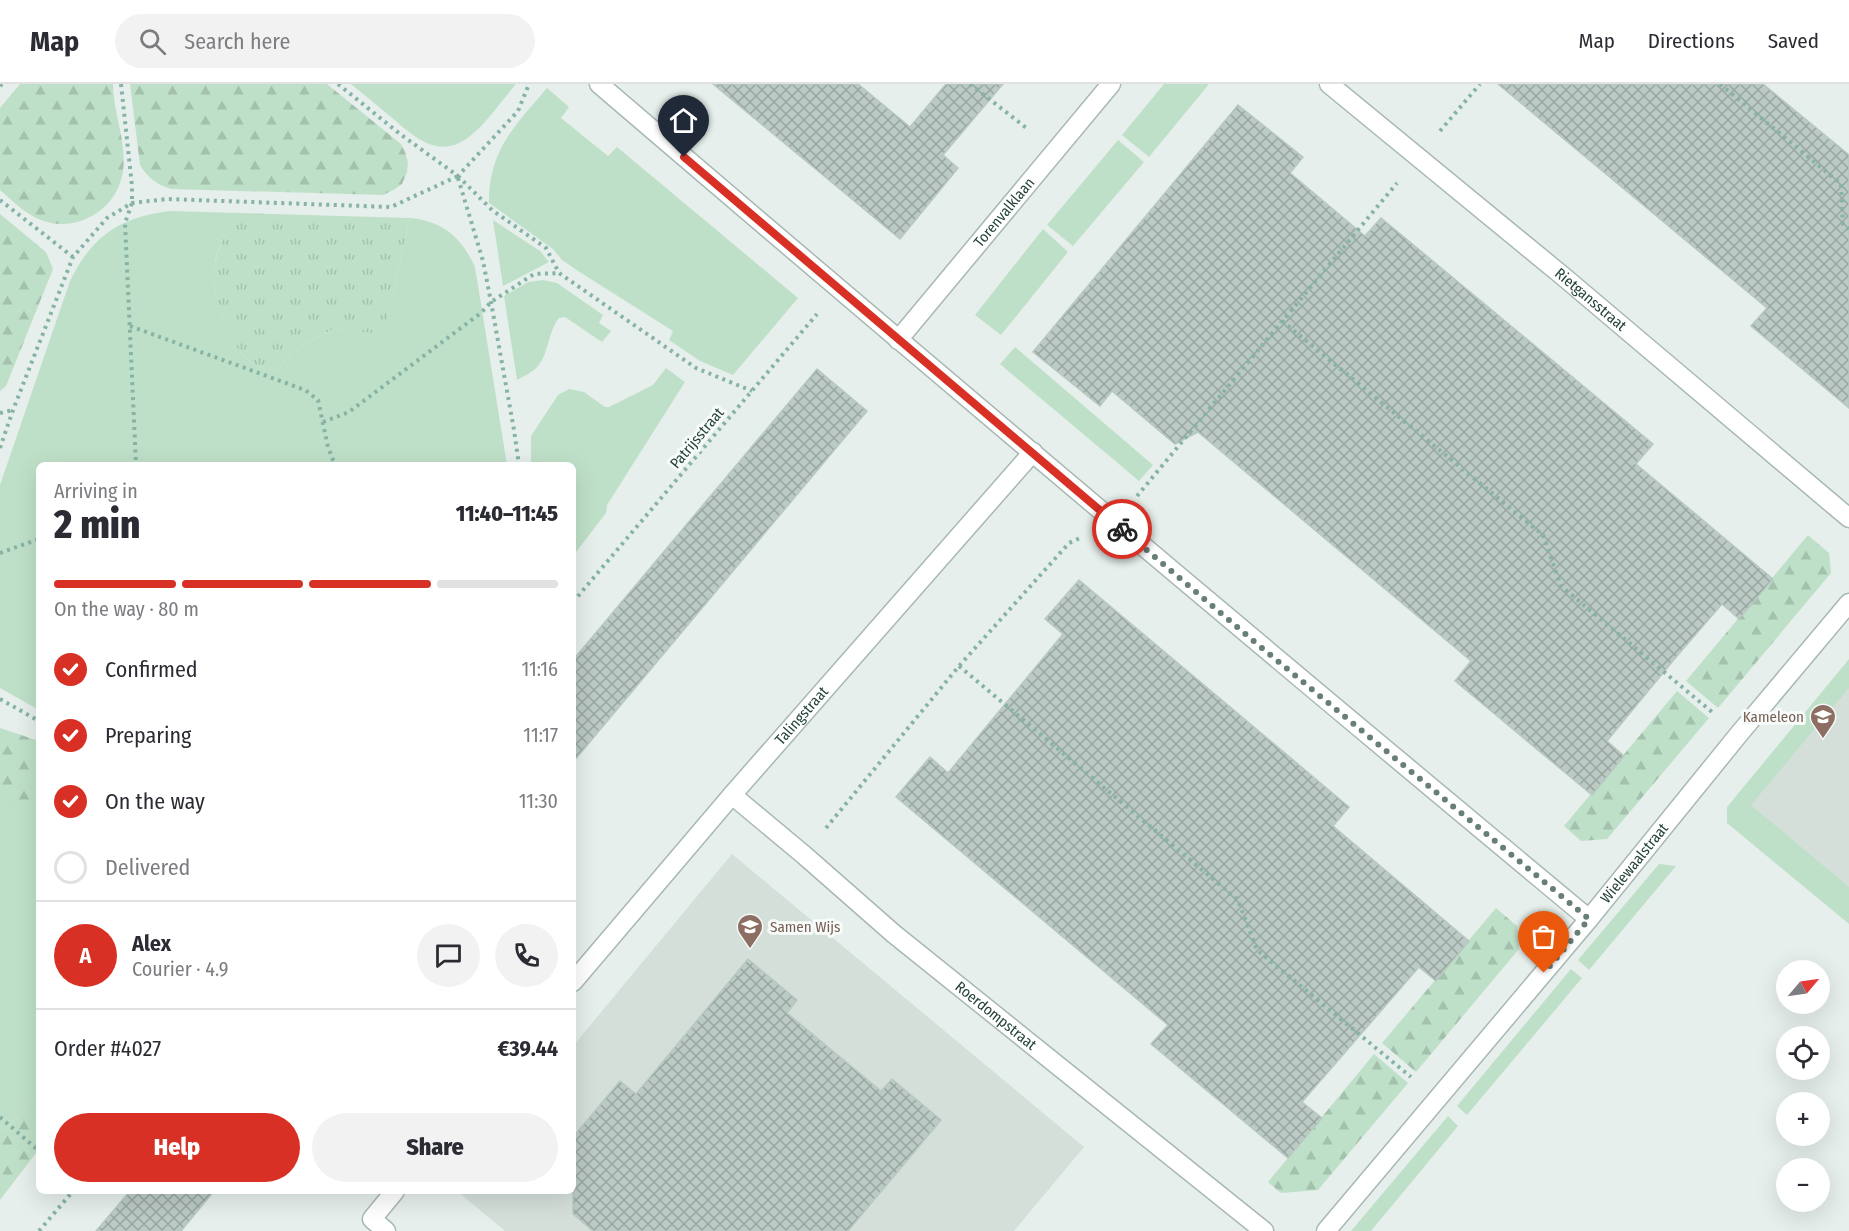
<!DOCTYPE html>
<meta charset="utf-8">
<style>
:root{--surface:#fff;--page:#f2f2f3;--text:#2b2b33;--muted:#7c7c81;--line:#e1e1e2;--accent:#d93025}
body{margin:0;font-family:"Fira Sans Condensed",sans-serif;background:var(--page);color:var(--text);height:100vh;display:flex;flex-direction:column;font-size:22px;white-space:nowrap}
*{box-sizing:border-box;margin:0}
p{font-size:20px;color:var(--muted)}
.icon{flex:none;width:33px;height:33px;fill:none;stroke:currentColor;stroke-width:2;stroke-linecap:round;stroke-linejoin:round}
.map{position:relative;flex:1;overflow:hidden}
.details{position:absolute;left:36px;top:378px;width:540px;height:732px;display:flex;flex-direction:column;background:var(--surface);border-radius:9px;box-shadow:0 6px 24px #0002}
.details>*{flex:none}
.needle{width:39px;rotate:61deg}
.buttons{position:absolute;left:1776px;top:876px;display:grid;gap:12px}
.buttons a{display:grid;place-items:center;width:54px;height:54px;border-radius:50%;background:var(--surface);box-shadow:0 6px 24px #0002;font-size:30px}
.pin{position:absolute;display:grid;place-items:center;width:51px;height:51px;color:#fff;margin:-62px -26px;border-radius:50% 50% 50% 0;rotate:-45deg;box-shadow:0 0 6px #0007}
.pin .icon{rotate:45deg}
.courier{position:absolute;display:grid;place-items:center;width:60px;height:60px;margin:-30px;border:4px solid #d93025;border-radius:50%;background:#fff;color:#222;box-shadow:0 2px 8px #0007}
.headline em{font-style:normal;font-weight:800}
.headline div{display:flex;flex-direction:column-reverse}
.headline{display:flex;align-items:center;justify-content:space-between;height:102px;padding:0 18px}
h1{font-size:39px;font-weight:800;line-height:45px}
.bar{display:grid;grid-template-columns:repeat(4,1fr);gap:9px 6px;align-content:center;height:72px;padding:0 18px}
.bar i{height:8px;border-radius:4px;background:var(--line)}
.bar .selected{background:var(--accent)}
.bar p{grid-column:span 4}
.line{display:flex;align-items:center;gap:15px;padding:0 18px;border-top:2px solid var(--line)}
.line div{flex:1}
.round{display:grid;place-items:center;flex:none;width:63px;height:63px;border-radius:32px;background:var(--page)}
ol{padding:0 18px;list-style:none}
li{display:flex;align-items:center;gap:18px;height:66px}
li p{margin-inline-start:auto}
li .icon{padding:6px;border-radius:50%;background:var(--accent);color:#fff;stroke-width:4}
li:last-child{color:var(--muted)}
li i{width:33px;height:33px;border:3px solid var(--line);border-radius:50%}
.primary-button{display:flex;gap:12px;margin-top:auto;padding:12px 18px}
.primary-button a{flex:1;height:69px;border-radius:36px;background:var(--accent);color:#fff;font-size:24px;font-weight:800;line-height:69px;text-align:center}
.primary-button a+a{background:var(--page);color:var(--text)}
header{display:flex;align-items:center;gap:36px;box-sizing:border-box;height:84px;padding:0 30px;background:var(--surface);border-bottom:2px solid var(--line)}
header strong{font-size:28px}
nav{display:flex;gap:33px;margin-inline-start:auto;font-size:21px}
.search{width:420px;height:54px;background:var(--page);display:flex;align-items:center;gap:15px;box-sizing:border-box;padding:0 21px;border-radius:33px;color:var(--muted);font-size:22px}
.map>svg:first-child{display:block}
.built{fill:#d4dfda}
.green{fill:#bfe0c8}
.forest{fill:url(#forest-firs)}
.park{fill:url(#park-tufts)}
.building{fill:url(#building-cross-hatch);stroke:#b8c9c2;stroke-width:1.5}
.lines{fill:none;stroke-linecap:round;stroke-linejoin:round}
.minor-casing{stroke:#a8b8b2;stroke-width:21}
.path{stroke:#86b3a5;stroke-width:4;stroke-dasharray:3 4.5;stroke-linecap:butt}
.minor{stroke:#fff;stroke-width:18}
.done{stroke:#687f78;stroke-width:6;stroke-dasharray:0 10.8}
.route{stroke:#d93025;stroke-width:8}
.labels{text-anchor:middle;stroke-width:6;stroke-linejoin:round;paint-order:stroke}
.street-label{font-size:15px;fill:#24423a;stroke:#f7fbf9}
.education-label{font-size:15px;fill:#785e54;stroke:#f7fbf9;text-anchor:end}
</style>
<header>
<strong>Map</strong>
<div class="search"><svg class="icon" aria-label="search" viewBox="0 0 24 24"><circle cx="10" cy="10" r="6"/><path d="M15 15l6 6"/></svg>Search here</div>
<nav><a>Map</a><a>Directions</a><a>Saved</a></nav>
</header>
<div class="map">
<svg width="1849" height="1147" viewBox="0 0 1849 1147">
<defs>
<pattern id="forest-firs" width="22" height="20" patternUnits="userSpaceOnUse" patternTransform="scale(1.5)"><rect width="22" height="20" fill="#bfe0c8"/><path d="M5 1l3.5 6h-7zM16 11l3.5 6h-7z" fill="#a4c1ad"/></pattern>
<pattern id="park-tufts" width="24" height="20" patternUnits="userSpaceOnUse" patternTransform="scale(1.5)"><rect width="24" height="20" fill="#bfe0c8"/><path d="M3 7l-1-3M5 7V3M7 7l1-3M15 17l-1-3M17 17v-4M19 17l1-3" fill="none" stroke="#a4c1ad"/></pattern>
<pattern id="building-cross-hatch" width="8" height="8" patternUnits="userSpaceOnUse" patternTransform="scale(1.5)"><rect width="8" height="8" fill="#bbcac4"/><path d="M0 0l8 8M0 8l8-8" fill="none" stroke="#98a6a0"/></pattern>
</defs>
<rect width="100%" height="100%" fill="#e6efeb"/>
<!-- built -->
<path class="built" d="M1849 595V804L1746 717Z
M732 770 1084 1063 1014 1147H505L457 1107H573V962Z"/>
<!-- green -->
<path class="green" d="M351 0H516C503 15 485 41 470 52 439 77 414 53 390 32 377 21 364 11 351 0Z
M1164 0H1209L1149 73 1122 51Z
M547 4 569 23 561 34 608 72 617 63 798 214 733 291 700 277 669 256 673 247 578 187 562 176 553 165 489 119C489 65 515 42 547 4Z
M1118 56 1144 78 1073 162 1047 141Z
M170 127 241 129C228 147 215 164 214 187 212 209 229 257 245 273 253 282 266 286 278 286L292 268 333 245 384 249 410 134C443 137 462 154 475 183L507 381H39V626L0 604V401L70 197C92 152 120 133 170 127Z
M493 136 540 167 549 178 503 202Z
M1043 145 1068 168 1001 251 975 231Z
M543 196 557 199 603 231 599 239 611 247 602 258 565 233 559 234C547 249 549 274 534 286 529 290 522 293 517 296L504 212 528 198Z
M1015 263 1153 381 1139 397 1000 280Z
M666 284 685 298 607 421 606 429 573 472V381H531V352L558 311 569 305 584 308 605 323H609L653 301Z
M1849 575V604L1751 721 1849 803V840L1727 739V723Z
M0 715 39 748V1010L5 1047 0 1043Z
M1659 780 1676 782 1589 886 1578 876Z
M1571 885 1582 894 1467 1031 1457 1022Z
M1448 1032 1458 1042 1371 1147H1351Z"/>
<!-- forest -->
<path class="forest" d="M20 0H113C113 29 127 57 123 87 118 125 77 150 41 136 25 130 13 117 0 106V24Z
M130 0H327L401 60 405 68 408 78 407 88 402 100 395 105 383 111 171 105C157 101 147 93 140 81Z
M0 130 46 168 53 185 6 302 0 307Z
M1808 451 1829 469 1831 489 1718 624 1686 597Z
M1677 607 1709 634 1607 755 1581 757 1564 742Z
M0 644 39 657V749L0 716Z
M1496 824 1517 842 1519 865 1416 988 1382 959Z
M1374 970 1408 999 1318 1106 1281 1109 1268 1098Z
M39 1010V1065L0 1116V1043L5 1047Z"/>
<!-- park -->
<path class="park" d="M241 129 410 134 384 250 333 245 292 268 278 286C266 286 253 282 245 273 229 257 212 210 214 187 216 164 227 147 241 129Z"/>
<!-- building -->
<path class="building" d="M713 0H858L910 43 946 0H1003L943 71 958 84 900 155Z
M1498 0H1763L1849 71V324L1751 242 1767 224Z
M1238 21 1303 73 1290 89 1365 152 1381 134 1653 360 1636 380 1773 495 1739 535 1722 520 1677 572 1607 657 1624 672 1592 711 1455 597 1471 577 1198 348 1175 360 1112 307 1100 322 1033 268Z
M817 285 867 327 573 678V576Z
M1079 496 1349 723 1333 742 1469 857 1436 897 1419 883 1302 1018 1322 1034 1288 1074 1151 960 1168 941 896 713 930 673 948 689 1063 550 1045 535Z
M748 875 797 916 787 929 881 1007 892 995 941 1036 848 1147H593L573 1130V1053L620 997 636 1010Z
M130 1107H214L181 1147H96Z"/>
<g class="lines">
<defs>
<g id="minor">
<path d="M599 0C927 281 1257 559 1589 835"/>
<path id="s1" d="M1329 0 1564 193 1849 434"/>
<path id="s2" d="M898 256 1111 0"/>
<path id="s3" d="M732 711 804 771 894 850 1264 1147"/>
<path id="s4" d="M573 898 732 711 1033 368"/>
<path d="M386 1147 372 1135 395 1107"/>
<path id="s5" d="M1326 1147 1589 835 1739 650 1849 519"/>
</g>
</defs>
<!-- minor casing -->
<use href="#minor" class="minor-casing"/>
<!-- path -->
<path class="path" d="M121 0 132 102V119L125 139 136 381
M338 0 400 50 458 92 518 27 529 0
M970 0 1029 46
M1720 0 1841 100 1843 140 1849 145
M0 2 2 0
M1440 47 1480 0
M458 92 492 126 546 164 559 189 696 284 752 307
M458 94 483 177 491 218 514 346 519 381
M0 116 73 173
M1282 237 1543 451 1561 502 1712 628
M130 242 305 306 318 316 328 363 335 381
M0 329 13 326
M323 338 349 328 481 229 491 218 534 190 559 189
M0 364 13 326 73 173 107 134 132 119 167 115 391 123 458 92
M1137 412 1397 99
M0 469 39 455
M573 518 817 230
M959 582 1238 816 1257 866 1411 993
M0 615 39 637
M826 744 959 582 1069 459 1080 454
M0 1033 39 1067
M39 1147 73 1107"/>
<!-- minor -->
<use href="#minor" class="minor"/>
</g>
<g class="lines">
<!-- done -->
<path class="done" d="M1122 445 1256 559 1589 835 1544 889"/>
<!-- route -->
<path class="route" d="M684 73 1122 445"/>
</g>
<!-- icons -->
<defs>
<symbol id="school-pin" viewBox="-11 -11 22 30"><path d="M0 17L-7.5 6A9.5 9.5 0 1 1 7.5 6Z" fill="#8d6e63" stroke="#f7fbf9"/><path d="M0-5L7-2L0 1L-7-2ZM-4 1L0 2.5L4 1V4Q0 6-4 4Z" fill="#fff"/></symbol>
</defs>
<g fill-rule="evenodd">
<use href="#school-pin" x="1808" y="618" width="30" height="40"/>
<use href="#school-pin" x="735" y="828" width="30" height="40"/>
</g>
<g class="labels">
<!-- street labels -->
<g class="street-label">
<text dy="5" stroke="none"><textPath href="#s2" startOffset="166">Torenvalklaan</textPath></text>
<text dy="5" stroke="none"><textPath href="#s1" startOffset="339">Rietgansstraat</textPath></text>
<text transform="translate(697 354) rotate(-50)" y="5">Patrijsstraat</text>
<text dy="5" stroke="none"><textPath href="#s4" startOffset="351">Talingstraat</textPath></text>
<text dy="5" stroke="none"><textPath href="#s5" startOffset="480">Wielewaalstraat</textPath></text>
<text dy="5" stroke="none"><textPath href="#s3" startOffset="344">Roerdompstraat</textPath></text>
</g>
<!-- education labels -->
<g class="education-label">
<text x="1804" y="638">Kameleon</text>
<text x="770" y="848" text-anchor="start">Samen Wijs</text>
</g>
</g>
</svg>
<div class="buttons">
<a><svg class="needle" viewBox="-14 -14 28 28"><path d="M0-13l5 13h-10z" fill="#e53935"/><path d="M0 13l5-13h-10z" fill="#7c7c81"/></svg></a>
<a><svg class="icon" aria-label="locate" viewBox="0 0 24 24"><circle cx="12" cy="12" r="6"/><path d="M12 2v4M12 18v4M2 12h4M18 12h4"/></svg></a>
<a>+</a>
<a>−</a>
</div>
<div class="pin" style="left:1544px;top:889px;background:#ea580c"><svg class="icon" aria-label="bag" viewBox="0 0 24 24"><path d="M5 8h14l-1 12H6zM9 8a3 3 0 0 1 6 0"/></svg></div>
<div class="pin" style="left:684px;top:73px;background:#1f2937"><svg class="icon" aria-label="home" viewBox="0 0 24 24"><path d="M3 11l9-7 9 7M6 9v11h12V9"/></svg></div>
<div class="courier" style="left:1122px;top:445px"><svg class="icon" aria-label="bike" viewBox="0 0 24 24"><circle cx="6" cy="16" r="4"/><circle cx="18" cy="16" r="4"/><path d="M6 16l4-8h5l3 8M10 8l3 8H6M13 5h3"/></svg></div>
<section class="details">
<div class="headline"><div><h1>2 min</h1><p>Arriving in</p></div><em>11:40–11:45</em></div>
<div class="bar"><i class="selected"></i><i class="selected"></i><i class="selected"></i><i></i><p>On the way · 80 m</p></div>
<ol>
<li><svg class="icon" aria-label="check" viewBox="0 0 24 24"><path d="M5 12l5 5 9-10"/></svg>Confirmed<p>11:16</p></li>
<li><svg class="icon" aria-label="check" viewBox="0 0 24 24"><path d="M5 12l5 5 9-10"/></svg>Preparing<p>11:17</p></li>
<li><svg class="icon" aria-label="check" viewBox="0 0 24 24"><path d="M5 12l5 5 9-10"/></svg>On the way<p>11:30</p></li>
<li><i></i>Delivered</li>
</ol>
<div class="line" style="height:108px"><b class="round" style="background:var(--accent);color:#fff">A</b><div><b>Alex</b><p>Courier · 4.9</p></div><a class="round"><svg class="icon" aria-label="chat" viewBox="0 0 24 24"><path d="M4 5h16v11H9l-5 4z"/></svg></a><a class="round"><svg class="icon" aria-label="phone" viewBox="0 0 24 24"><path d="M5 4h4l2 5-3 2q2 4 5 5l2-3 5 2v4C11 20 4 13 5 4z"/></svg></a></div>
<div class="line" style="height:78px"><div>Order #4027</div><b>€39.44</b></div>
<div class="primary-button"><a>Help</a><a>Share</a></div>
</section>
</div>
